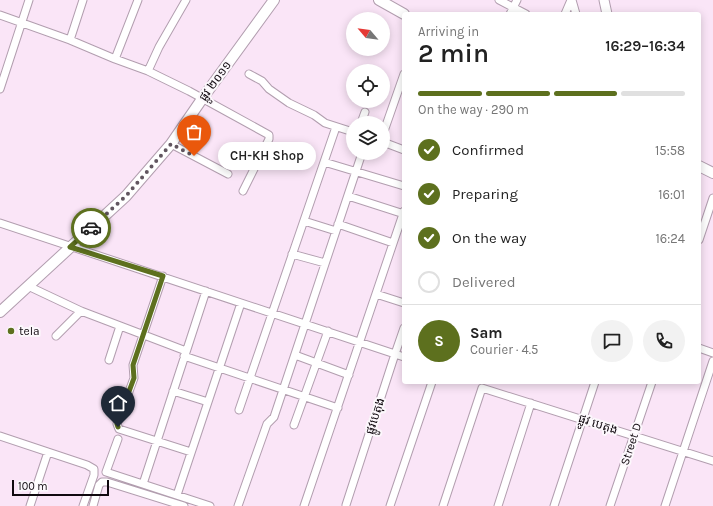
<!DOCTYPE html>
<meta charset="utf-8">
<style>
:root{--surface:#fff;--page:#f2f2f2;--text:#222;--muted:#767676;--line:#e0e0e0;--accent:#5d701e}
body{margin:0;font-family:Karla,"Noto Sans Khmer",sans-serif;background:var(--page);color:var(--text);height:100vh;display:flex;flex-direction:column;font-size:15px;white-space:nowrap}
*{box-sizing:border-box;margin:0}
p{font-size:13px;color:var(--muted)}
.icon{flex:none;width:22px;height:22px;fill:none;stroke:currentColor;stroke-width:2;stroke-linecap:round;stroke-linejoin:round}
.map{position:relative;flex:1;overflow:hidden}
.details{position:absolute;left:402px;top:12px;width:299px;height:372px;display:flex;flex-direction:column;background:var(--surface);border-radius:4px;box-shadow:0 2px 10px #0003}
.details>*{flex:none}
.needle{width:26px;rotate:299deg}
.fabs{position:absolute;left:346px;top:12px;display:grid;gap:8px}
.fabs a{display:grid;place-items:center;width:44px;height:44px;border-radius:50%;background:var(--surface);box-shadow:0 2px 10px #0003;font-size:20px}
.scale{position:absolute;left:12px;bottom:10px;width:97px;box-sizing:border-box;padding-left:4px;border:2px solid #10090f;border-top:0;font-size:11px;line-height:14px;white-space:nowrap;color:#10090f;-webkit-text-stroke:3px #fcf8fc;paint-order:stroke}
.pin{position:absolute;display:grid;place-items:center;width:34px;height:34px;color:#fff;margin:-41px -17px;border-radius:50% 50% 50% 0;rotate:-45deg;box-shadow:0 0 4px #0007}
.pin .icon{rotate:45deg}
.courier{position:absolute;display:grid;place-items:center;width:40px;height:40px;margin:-20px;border:3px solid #5d701e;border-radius:50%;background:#fff;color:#222;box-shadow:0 1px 5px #0007}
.bubble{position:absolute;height:28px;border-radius:14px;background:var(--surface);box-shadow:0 2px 10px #0003;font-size:13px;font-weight:600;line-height:28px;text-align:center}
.summary em{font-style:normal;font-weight:600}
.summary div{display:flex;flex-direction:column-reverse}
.summary{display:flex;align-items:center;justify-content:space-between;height:68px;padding:0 16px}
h1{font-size:26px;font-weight:600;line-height:30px}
.bar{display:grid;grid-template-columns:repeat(4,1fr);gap:6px 4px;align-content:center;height:48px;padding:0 16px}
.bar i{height:5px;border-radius:3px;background:var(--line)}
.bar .on{background:var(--accent)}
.bar p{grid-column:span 4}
.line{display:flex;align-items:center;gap:10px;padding:0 16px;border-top:1px solid var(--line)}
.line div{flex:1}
.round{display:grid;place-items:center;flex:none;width:42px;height:42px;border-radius:21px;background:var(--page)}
ol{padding:0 16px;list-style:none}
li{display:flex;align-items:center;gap:12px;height:44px}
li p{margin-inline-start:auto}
li .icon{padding:4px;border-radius:50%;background:var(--accent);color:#fff;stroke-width:4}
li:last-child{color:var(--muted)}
li i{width:22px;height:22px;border:2px solid var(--line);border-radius:50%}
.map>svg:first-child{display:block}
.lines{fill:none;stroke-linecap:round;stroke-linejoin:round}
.minor-casing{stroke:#b29eaf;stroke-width:9}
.tertiary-casing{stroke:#b29eaf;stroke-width:11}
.secondary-casing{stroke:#b29eaf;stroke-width:12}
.minor{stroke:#fff;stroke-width:7}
.tertiary{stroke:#fff;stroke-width:9}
.secondary{stroke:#fff;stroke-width:10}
.done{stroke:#625660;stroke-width:4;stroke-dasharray:0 7.2}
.route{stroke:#5d701e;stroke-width:5}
.poi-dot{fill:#5d701e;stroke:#fcf8fc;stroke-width:1.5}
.labels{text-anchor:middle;stroke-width:4;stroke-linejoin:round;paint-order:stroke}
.street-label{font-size:12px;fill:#10090f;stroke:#fcf8fc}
.poi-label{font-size:12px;fill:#10090f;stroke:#fcf8fc;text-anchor:start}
</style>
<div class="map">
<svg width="713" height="506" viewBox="0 0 713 506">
<rect width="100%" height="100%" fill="#fae5f7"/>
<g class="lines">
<defs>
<path id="minor" d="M499 0 526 14
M572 0 576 14
M510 14 517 0
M565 14 571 0
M0 15 70 40 115 59 148 71 189 91 269 135V139L243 191
M70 40 83 0
M115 59 138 0
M148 71 159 47 186 0
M249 74 262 81 269 89 289 103 314 115 325 123 353 132
M0 89 29 0
M361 123 365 112
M383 134 404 74
M383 142 404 150
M171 144 228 174
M324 162 404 186
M348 196 404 214
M304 221 336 231
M0 223 404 357
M338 224 393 243
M699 240 713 198
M292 254 325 263
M163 276 133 365 134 378 117 424 119 429 191 452
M28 286 81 311 186 351
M376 294 404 303
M56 336 81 311
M699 348 713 353
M295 355 349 375
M184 356 338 408
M109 360 120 326
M173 391 208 402
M239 410 336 127
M294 425 328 331
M0 436 87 465 94 469V475L83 506
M118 439 106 472 210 506
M143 484 206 291
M177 495 241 303
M346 505 395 354 404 328
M30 506 48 452
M93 506 99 485 102 482H107L184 506
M238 506 267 424 274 417 362 153
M304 506 404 211
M390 506 432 382
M443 506 482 388 713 461
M498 506 531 403
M554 506 595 382
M610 506 652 382
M665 506 713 361"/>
<path id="tertiary" d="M604 0 607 14"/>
<path id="secondary" d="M379 0 404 14
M699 166 713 173
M0 312 126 196 171 144 202 99 274 0"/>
</defs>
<!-- minor casing -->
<use href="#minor" class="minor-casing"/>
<!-- tertiary casing -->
<use href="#tertiary" class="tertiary-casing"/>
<!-- secondary casing -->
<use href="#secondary" class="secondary-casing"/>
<!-- minor -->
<use href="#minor" class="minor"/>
<!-- tertiary -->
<use href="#tertiary" class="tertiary"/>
<!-- secondary -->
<use href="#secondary" class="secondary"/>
</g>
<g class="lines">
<!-- done -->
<path class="done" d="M91 228 126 196 171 144 194 156"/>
<!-- route -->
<path class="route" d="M91 228 70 247 163 276 133 365 134 378 117 424 118 427"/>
</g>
<!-- markers -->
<circle class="poi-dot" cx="11" cy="331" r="4"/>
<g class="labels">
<!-- street labels -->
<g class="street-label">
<text transform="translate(215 81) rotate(-54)" y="4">ផ្លូវ ២០១១</text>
<text transform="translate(375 416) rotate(-72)" y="4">ផ្លូវបេតុង</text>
<text transform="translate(598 424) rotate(18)" y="4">ផ្លូវ បេតុង</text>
<text transform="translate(631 444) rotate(-72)" y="4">Street D</text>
</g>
<!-- poi labels -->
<g class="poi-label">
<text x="19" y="335">tela</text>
</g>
</g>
</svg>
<div class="fabs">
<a><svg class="needle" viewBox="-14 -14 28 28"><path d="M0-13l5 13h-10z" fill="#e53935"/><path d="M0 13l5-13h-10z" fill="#767676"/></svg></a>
<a><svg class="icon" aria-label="locate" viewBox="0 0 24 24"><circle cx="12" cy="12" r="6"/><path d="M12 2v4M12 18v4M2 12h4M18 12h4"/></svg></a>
<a><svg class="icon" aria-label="layers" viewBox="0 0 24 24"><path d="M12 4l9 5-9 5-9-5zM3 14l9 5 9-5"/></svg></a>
</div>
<div class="scale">100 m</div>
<div class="pin" style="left:194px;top:156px;background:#ea580c"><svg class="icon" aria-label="bag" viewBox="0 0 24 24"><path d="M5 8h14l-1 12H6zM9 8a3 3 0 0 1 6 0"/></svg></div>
<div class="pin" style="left:118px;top:427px;background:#1f2937"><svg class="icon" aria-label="home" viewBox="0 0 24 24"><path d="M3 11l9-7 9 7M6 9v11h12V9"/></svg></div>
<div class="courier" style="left:91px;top:228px"><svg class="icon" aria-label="car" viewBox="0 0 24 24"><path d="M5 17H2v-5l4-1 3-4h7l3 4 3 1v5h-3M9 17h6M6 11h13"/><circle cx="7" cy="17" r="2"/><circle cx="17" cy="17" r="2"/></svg></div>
<div class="bubble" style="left:218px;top:142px;width:98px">CH-KH Shop</div>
<section class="details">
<div class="summary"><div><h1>2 min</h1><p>Arriving in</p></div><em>16:29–16:34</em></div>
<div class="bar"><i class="on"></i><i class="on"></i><i class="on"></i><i></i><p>On the way · 290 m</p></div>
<ol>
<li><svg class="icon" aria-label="check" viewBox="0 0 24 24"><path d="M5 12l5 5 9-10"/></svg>Confirmed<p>15:58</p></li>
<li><svg class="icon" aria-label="check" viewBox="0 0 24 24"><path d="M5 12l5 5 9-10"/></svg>Preparing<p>16:01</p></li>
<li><svg class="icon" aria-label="check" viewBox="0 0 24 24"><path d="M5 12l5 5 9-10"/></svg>On the way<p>16:24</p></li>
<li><i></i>Delivered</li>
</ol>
<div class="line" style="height:72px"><b class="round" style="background:var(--accent);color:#fff">S</b><div><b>Sam</b><p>Courier · 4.5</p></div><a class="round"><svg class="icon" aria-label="chat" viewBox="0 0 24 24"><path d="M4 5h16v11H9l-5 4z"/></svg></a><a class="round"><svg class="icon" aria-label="phone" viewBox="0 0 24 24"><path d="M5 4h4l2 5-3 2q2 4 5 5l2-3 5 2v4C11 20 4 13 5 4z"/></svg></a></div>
</section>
</div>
